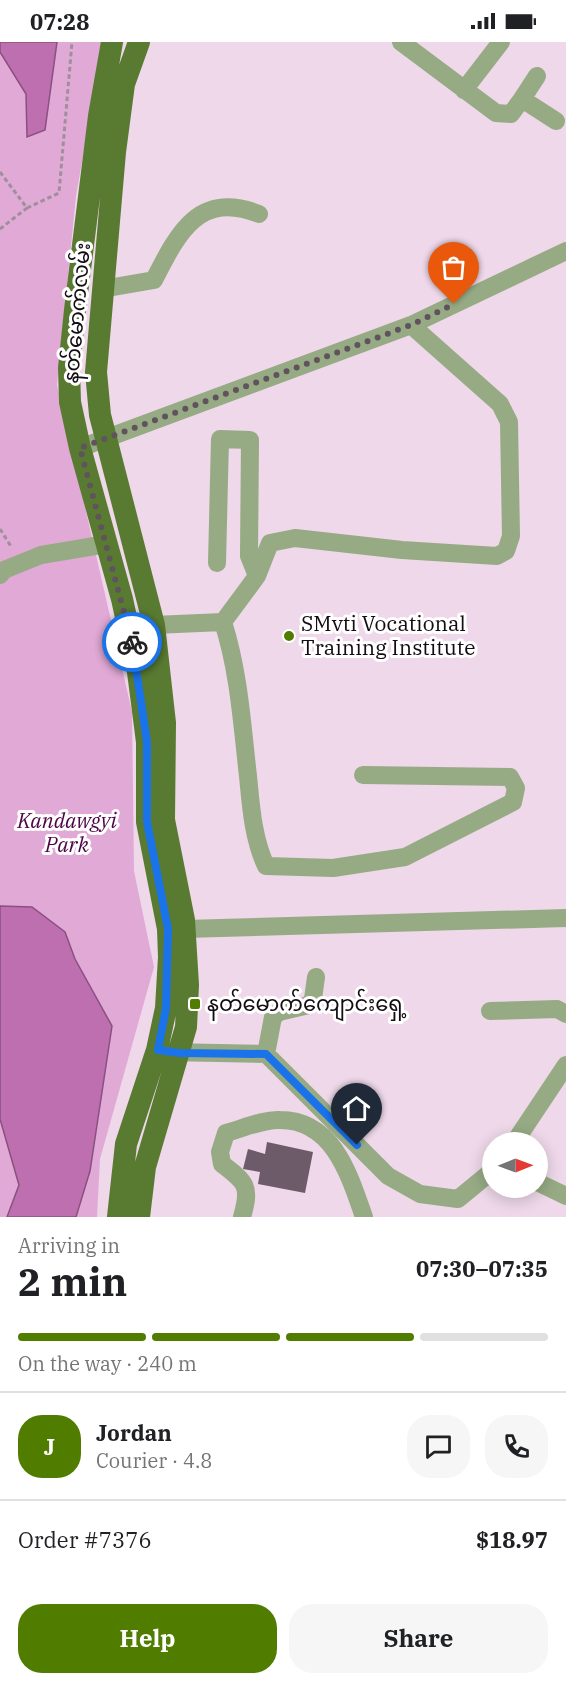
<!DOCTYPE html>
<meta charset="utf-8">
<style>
:root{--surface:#fff;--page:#f6f6f6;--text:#202124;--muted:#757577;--line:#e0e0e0;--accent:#507c00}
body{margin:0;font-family:"IBM Plex Serif","Noto Sans Myanmar",serif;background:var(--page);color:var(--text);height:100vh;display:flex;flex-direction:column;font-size:22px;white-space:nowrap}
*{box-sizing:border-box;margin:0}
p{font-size:20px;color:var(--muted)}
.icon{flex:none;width:33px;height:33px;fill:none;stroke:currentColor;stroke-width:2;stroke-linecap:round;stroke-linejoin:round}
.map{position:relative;height:1175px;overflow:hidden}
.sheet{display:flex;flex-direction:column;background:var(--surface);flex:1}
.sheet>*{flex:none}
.needle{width:39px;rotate:89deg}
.tools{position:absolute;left:482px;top:1090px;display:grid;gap:12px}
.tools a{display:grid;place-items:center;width:66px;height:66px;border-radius:50%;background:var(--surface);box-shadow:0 3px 15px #0003;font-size:30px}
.pin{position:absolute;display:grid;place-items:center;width:51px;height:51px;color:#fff;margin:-62px -26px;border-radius:50% 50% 50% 0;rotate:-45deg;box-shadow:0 0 6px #0007}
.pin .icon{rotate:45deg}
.courier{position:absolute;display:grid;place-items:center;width:60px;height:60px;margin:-30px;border:4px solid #1a73e8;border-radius:50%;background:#fff;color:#222;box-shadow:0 2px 8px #0007}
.summary em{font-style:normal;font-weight:800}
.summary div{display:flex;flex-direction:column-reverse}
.summary{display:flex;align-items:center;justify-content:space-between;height:102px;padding:0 18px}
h1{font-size:39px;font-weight:800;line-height:45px}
.bar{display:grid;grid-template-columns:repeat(4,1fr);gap:9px 6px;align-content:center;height:72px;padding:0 18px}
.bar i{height:8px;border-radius:4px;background:var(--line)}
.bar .active{background:var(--accent)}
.bar p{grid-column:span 4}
.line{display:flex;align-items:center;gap:15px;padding:0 18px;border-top:2px solid var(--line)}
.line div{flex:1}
.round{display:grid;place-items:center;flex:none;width:63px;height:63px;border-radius:24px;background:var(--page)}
.primary-button{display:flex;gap:12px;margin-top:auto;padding:12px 18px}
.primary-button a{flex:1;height:69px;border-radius:24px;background:var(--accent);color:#fff;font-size:24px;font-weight:800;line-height:69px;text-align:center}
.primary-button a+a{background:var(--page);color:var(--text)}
.status{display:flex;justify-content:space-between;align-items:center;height:42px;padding:0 30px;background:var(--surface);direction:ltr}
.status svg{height:16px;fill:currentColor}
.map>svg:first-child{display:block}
.green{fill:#e1a9d6}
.water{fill:#bd6faf;stroke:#8a5180;stroke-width:1.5}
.building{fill:#6e5b6a}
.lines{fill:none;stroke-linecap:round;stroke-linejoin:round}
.path{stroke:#9f8f9c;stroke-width:3;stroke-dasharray:4.5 3;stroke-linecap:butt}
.minor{stroke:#96aa84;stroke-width:18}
.major{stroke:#597b31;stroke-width:22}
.done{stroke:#60535d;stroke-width:6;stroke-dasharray:0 10.8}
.route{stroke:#1a73e8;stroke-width:8}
.poi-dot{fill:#507c00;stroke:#fff;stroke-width:2}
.labels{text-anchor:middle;stroke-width:6;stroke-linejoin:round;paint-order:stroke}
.street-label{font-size:21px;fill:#130c12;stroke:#fff}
.poi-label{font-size:21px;fill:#130c12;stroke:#fff;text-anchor:start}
.park-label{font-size:21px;font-style:italic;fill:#4d0345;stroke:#fff}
</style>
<div class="status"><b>07:28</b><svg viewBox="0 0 49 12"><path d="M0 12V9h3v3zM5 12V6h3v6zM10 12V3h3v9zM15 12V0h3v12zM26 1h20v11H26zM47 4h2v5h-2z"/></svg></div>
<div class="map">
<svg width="566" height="1175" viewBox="0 0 566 1175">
<rect width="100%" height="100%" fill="#eed8e9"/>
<!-- green -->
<path class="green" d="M57 0H103L76 154 57 343 132 670 134 829 154 925 100 1117 97 1175H76L90 1129 112 984 75 917 65 890 32 865 0 864V10L26 52 27 95 45 88Z
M0 1077 19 1143 7 1175H0Z"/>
<!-- water -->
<path class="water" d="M0 0H57L45 88 27 95 26 52 0 10Z
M0 864 32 865 65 890 75 917 112 984 90 1129 76 1175H7L19 1143 0 1077Z"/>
<!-- building -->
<path class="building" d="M267 1100 313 1110 305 1151 258 1142 260 1130 243 1127 248 1107 265 1112Z"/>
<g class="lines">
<!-- path -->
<path class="path" d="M0 130 27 166 59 151 72 0
M0 187 27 166
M0 487 12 506"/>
<!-- minor -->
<path class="minor" d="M401 0 496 71 511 72 522 57 556 79
M464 48 501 0
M522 57 537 34
M102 247 154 238C178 191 199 148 259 172
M80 406 411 283 566 209
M217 521 220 397 250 398 249 514 257 534
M0 533 4 528 41 513 107 502
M223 580 257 534 270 501 295 496 402 508 497 514 506 509 511 494 509 380 500 362 411 283
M129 588 154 583 223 580C239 630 242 682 248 734 251 765 253 796 266 824L333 826 405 815 513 760 516 746 510 735 363 733
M185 887 566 876
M490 969 557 967 566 972
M167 1010 266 1012 388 1134 420 1152 458 1157 492 1129
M266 1012 273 975 279 970 309 963 313 957 316 935
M514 1101 566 1023
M537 1140 566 1154
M242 1175C251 1144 246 1140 222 1122L220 1110 226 1091C242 1087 263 1077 280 1078 333 1078 349 1132 364 1175"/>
<!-- major -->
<path class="major" d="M112 0 99 74 75 268 69 326 70 360 80 406 122 557 138 630 147 700V780L168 887 169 915 166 966 157 1008 126 1102 118 1175
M139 0 124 42 115 110 96 330 100 373 154 583 165 681 164 778 184 878 188 943 186 985 145 1125 139 1175"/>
</g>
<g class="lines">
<!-- done -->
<path class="done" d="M132 600 80 406 411 283 454 262"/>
<!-- route -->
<path class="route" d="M132 600 147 700V780L168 887 166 966 158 1008 180 1011 266 1012 357 1103"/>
</g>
<!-- markers -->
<g class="poi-dot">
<circle cx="289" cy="594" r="6"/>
<rect x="189" y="956" width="12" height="12" rx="3"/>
</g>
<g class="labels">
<!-- street labels -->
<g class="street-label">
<text transform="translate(77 271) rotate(-85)" y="7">နတ်မောက်လမ်း</text>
</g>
<!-- poi labels -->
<g class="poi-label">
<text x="301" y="589">SMvti Vocational<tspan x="301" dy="24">Training Institute</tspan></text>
<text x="207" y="969">နတ်မောက်ကျောင်းရှေ့</text>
</g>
<!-- park labels -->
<g class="park-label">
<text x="67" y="786">Kandawgyi<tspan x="67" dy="24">Park</tspan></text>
</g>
</g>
</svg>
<div class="tools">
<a><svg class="needle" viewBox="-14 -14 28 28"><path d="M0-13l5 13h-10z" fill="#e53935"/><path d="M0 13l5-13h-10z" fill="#757577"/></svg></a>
</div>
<div class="pin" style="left:454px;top:262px;background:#ea580c"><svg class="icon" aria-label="bag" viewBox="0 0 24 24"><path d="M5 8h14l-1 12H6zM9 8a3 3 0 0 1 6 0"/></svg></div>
<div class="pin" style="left:357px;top:1103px;background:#1f2937"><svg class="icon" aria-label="home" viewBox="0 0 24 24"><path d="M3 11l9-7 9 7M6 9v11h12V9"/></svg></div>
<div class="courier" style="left:132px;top:600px"><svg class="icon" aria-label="bike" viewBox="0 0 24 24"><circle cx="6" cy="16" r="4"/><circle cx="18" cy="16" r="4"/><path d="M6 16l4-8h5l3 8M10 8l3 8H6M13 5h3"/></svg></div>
</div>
<section class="sheet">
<div class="summary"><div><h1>2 min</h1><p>Arriving in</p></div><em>07:30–07:35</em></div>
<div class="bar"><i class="active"></i><i class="active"></i><i class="active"></i><i></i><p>On the way · 240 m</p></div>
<div class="line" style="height:108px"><b class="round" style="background:var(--accent);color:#fff">J</b><div><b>Jordan</b><p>Courier · 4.8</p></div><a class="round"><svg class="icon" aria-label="chat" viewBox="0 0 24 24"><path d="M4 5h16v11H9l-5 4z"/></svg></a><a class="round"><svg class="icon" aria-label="phone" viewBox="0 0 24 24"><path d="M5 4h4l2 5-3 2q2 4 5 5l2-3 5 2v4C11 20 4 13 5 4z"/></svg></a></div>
<div class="line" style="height:78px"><div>Order #7376</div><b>$18.97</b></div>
<div class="primary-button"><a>Help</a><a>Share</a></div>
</section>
